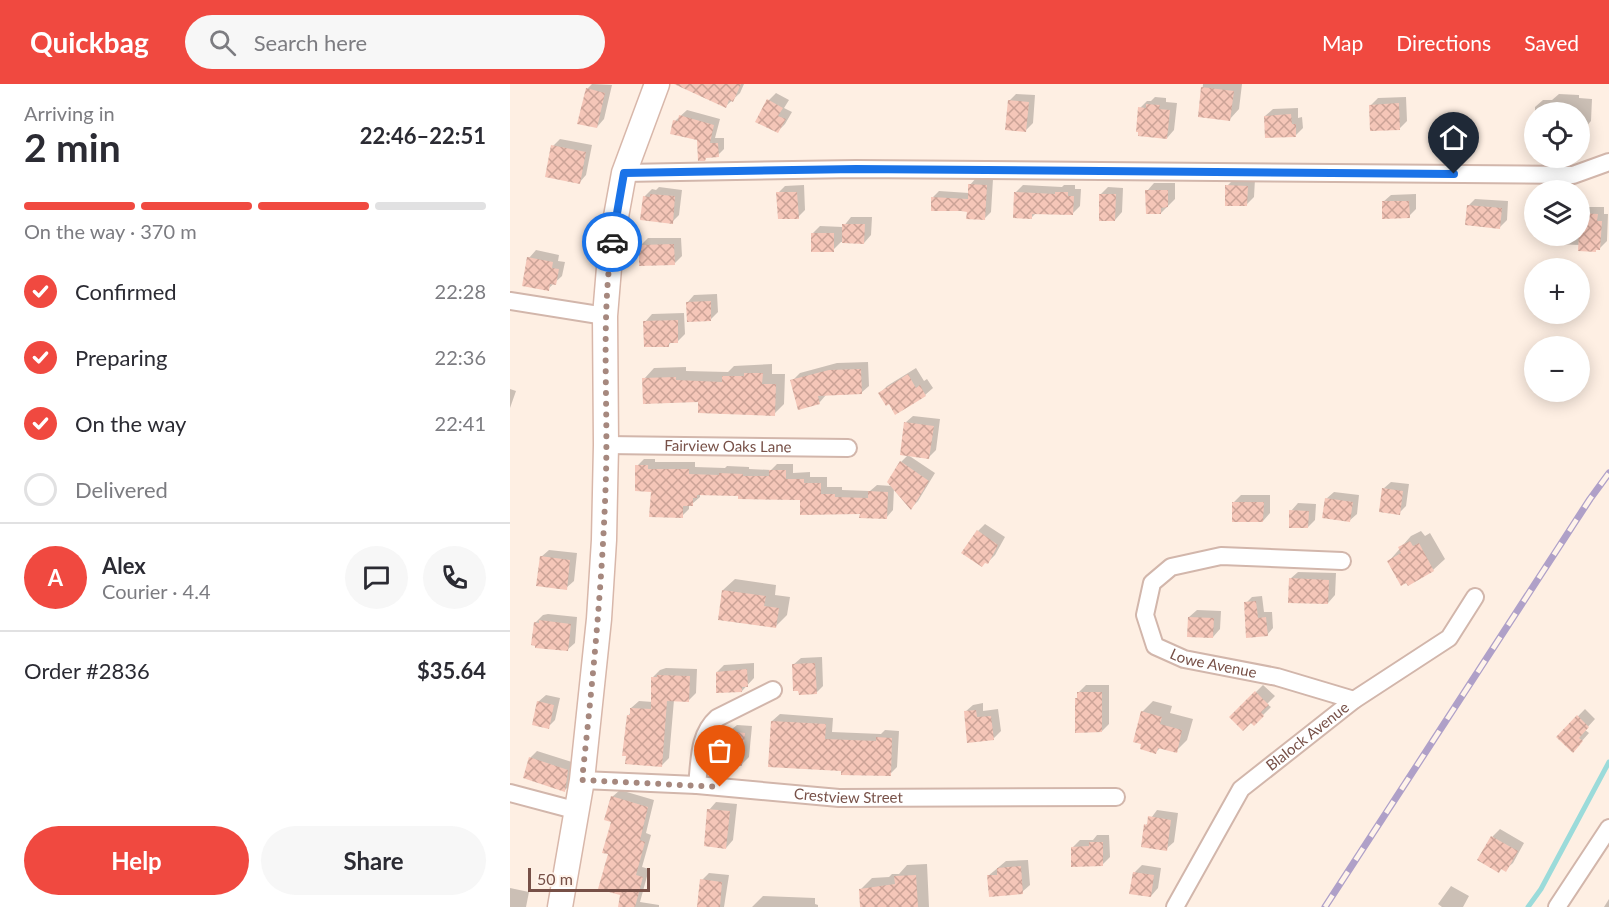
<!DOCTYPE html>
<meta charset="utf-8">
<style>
:root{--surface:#fff;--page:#f7f7f7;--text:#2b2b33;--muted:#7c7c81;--line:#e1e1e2;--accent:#f04940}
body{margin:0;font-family:Lato,sans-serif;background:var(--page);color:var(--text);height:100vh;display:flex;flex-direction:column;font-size:22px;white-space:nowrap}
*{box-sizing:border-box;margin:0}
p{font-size:20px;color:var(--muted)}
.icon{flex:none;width:33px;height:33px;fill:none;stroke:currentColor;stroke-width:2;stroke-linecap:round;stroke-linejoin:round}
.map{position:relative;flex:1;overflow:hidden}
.panel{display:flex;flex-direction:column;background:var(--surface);width:510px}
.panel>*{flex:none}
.tools{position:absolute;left:1014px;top:18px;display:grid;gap:12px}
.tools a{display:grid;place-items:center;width:66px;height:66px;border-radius:50%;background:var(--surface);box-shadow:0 3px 15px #0003;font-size:30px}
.scale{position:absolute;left:18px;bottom:15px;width:122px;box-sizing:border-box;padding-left:6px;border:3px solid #775047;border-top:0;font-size:16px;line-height:21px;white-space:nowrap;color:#775047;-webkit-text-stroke:4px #fff3ea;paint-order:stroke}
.pin{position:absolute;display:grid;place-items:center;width:51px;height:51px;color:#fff;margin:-62px -26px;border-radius:50% 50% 50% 0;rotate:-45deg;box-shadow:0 0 6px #0007}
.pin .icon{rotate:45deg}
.courier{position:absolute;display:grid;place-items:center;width:60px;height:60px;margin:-30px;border:4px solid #1a73e8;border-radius:50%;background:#fff;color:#222;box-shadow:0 2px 8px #0007}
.head em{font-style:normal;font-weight:700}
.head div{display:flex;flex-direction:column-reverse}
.head{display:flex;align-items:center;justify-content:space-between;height:102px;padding:0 24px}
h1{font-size:39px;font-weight:700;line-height:45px}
.bar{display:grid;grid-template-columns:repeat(4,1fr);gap:9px 6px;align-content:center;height:72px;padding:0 24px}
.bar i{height:8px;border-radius:4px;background:var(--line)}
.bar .on{background:var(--accent)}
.bar p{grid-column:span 4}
.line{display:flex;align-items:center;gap:15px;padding:0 24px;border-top:2px solid var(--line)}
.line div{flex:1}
.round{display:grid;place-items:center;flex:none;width:63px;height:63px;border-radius:32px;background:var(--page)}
ol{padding:0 24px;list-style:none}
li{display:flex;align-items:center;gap:18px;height:66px}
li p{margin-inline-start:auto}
li .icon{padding:6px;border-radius:50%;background:var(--accent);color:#fff;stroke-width:4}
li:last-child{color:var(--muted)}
li i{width:33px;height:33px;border:3px solid var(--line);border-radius:50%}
.action{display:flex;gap:12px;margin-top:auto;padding:12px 24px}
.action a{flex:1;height:69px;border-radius:36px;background:var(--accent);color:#fff;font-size:24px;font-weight:700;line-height:69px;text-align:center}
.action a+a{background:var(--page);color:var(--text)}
header{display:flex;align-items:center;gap:36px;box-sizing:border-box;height:84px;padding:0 30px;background:var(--accent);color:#fff}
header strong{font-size:28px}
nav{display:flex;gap:33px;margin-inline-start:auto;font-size:21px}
.search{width:420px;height:54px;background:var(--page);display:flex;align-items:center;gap:15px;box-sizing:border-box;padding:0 21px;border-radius:33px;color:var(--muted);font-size:22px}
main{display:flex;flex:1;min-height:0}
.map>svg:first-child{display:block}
.shadow{fill:#0003}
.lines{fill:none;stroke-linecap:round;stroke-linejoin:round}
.stream{stroke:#9bdbda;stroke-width:5}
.building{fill:url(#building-cross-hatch)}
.street-casing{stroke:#d2b6ab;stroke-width:20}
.secondary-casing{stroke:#d8b7aa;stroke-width:27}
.street{stroke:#fff;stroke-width:16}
.secondary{stroke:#fff;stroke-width:24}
.rail-casing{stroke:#afa0c8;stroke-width:7}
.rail{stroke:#fff3ea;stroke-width:4.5;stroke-dasharray:14;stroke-linecap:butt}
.done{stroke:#a6887e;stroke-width:6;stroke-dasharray:0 10.8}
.route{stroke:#1a73e8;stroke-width:8}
.labels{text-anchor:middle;stroke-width:4.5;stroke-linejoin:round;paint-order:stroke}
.street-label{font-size:15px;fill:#775047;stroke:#fff3ea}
</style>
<header>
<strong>Quickbag</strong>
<div class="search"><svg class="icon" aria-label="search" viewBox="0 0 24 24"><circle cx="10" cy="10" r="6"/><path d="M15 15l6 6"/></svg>Search here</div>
<nav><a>Map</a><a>Directions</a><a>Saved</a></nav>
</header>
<main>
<section class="panel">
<div class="head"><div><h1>2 min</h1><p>Arriving in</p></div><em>22:46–22:51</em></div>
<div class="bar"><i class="on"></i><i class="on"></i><i class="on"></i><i></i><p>On the way · 370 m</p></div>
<ol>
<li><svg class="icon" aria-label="check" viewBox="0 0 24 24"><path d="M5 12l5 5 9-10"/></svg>Confirmed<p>22:28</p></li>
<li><svg class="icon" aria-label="check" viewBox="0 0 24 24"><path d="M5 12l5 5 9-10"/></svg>Preparing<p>22:36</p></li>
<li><svg class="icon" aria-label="check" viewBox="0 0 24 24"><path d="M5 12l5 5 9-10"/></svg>On the way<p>22:41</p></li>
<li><i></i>Delivered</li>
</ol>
<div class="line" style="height:108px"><b class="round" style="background:var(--accent);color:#fff">A</b><div><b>Alex</b><p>Courier · 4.4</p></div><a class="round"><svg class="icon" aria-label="chat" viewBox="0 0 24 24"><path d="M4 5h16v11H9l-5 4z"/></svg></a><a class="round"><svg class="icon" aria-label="phone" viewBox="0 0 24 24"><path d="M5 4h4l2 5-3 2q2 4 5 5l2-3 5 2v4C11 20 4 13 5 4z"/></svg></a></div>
<div class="line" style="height:78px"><div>Order #2836</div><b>$35.64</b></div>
<div class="action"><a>Help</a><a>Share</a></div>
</section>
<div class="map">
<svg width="1099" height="823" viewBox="0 0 1099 823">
<defs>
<pattern id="building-cross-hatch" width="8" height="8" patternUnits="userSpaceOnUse" patternTransform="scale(1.5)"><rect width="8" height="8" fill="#f5c6b8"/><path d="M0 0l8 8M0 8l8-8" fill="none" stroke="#cba397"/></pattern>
</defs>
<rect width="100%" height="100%" fill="#feefe3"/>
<!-- shadow -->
<path class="shadow" d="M82 0 102 1 94 35 87 43 77 5Z
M185 0H234L230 9 215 23Z
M693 0H732L729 25 720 35 690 31Z
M266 9 279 16 274 24 282 28 275 40 268 47 259 16Z
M506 10 525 11 523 39 516 46 499 17Z
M1049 10 1069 11V14L1082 15 1081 37 1074 45 1070 44V28H1025V23L1033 16H1042Z
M645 13 656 14V18L667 19 664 46 657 54 630 24 637 17H641Z
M896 13 897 37 890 44 861 21 868 14Z
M788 24V34L792 33 793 44 785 52 755 32 763 25Z
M177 26 210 35 205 54H214V65L208 71 165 37Z
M50 55 82 61 76 91 69 99 43 62Z
M466 94 483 95 481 128 475 134 422 114 429 107 459 109 460 101Z
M724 95H745L744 113 737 120 717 102Z
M644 99H665V115L651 129 637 107Z
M294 101 295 126 288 133 268 109 275 102Z
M513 101 552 103 554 101H565V105H571L570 122 563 129 527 128 521 134 505 109Z
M149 103 172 106 169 131 162 138 134 113 142 105 146 106Z
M598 103 613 104 612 128 605 136 590 111Z
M906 110V125L899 132 873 118 881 111Z
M965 115 998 117 997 136 990 143 958 122Z
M1079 123H1094V130H1098L1097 157 1089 165 1069 161 1046 160 1047 152H1070V132L1072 133Z
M341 133H362L361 151 354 159 331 158 323 166 302 150 310 142 333 143Z
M138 154H171L172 172 164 180 130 162Z
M26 166 49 171 48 177 55 178 52 192 38 205 19 174Z
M207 210 208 228 201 235 177 219 184 211Z
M174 229 175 250 168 257H162L159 261 135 238 142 230Z
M358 278 359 302 351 309 316 311 309 319 282 297 290 289 327 279Z
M262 280V290H275L274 320 264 330 190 316 134 295 144 284 176 283V287L218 288 224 282Z
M406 284 414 297 417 295 423 304 415 311 386 329 379 318 370 309 377 302Z
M0 305 6 307 0 324Z
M403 332 430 335 426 366 419 373 395 339Z
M398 371 425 389 408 417 401 424 384 404 383 426 376 434 292 414 190 409V413L182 420H179V425L172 432 143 406 127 382 134 375H145V378H185V383L215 384 217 382 239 383V385L261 386 267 380H283V389L300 388V393H317V403H332V406L360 407 367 401 382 402 391 378Z
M881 398 899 400 896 422 889 429 873 405Z
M824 408 849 411 847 430 839 437 816 415Z
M731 411H760V429L753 437 724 418Z
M788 419 806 420 805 436 798 443 781 427Z
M475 440 495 453 485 471 478 478 468 447Z
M911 447 915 452 920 449 935 475 923 486 879 477 901 452Z
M39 466 67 469 64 497 56 504 31 473Z
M788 488 826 489 825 511 818 519 780 495Z
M225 495 266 501 265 511 280 513 277 531 266 542 213 506Z
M752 512 754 528H762L763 544 757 551 736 519 742 513Z
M687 526 711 527 710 545 703 553 679 533Z
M38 530 67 533 65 559 57 566 25 539 33 531Z
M312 573 313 602 306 609 283 581 291 574Z
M244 579V594L232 607 207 588 214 581Z
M156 584 187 585 186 609 179 616H164L159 674 152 681 118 632 121 628V624L129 617 143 618V593L150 586Z
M576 601H599V640L592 647 569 612 568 609Z
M753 601 765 612 757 620 761 623 744 640 721 633Z
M36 611 50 614 45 636 38 643 28 618Z
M643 617 662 622 660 629 683 635 677 656 666 667 651 663 646 668 632 628Z
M473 619V627L488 625 491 647 483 655 455 628 463 621Z
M1075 625 1085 635 1075 646 1079 649 1063 667 1048 653Z
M270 630 323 634 322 648 371 650 375 646 389 647 387 683 380 690 262 637Z
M227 641 242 642 239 673 232 680 213 652Z
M27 667 65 679 62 699 55 706 20 674Z
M110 706 144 716 136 749 141 751 132 783 139 785 130 818 149 821V823H109L112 810 100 769 103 737 102 713Z
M206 718 227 720 223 756 216 764 199 726Z
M647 726 668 729 664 758 656 765 636 741Z
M990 745 1014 759 1003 779 995 786 969 776 983 752Z
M587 751H599L600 773 593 780 562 764 570 756H583Z
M518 776 520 801 512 808 478 792 496 777Z
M417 780 419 823H352L351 805 362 794 379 793 382 790H389L397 781Z
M632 781 651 784 648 804 641 812 624 789Z
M199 789 219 791 214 823H189L192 796Z
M941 802 959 812 953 823H932L928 820Z
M0 804 19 808 16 823H0Z
M253 812 305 814V820L308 821V823H242Z
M1099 815V823H1094Z"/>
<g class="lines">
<!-- stream -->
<path class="stream" d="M1018 823 1031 805 1099 678"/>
</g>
<!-- building -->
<path class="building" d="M164 0H231L223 18 219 16 216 24Z
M691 3 724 7 720 37 688 33Z
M76 4 95 9 87 44 67 40Z
M257 15 273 24 268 32 276 35 268 49 245 38Z
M498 16 519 18 516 48 495 46Z
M889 19 890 46 860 47 859 21Z
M636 20 650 21 649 25 660 26 657 55 628 52V48H626L628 23 636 24Z
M781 30 782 40H786V53L755 54 754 32Z
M169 31 204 41 200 59H208L209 73 196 74 195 77H188L187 56 160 50 163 36 168 37Z
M41 61 76 68 70 100 35 93Z
M458 100 477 101 475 136 456 135 457 128 451 127H421V113L458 115Z
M715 101 738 102 737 122H715Z
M635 106H658V123L651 124V130H636Z
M266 108H287L289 135H268Z
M504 108 545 110V108H558V112H564L563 131 522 130V135L503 134Z
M140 110 165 112 163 140 130 136 133 112 140 113Z
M589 110H606L605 137H589Z
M872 117H899L900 134 872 135Z
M957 121 992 124 990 145 955 141Z
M1070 129 1088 130 1087 137H1092L1090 166H1086V168L1068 167Z
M332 140H355L354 160 332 159Z
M301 149H324V168H301Z
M164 160 165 181 129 182V161Z
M17 173 43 178 42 184 49 185 46 201 40 200 39 207 12 202Z
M201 217V237L177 238 176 218Z
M168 236V259H159V263H134L133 237Z
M351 285 352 310 308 312 310 320 288 326 280 296 319 286Z
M234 289H253L252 300H266L265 332 188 329V318L133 320 132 294 166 293V296L212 298V292H234Z
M398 290 406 304 410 301 416 312 385 331 379 320 376 322 368 309Z
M394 338 424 342 419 375 390 371Z
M390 377 419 397 401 426 377 398Z
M125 381H138V385H179V390L209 391V389L233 390V392H259V386H276V395H294V399H311V410H325V413L358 414V407L378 408 377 435 349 434 350 430 290 431V416L228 415V412L187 411V414H183V422H173V434L139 433 141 408 125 407Z
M872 404 893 407 890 431 869 428Z
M815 414 843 418 840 438 812 434Z
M722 418H754L753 438H722Z
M779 426 799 427 798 444H779Z
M467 446 488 461 478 480 475 479 472 483 451 469Z
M900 457 903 462 909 459 924 487 898 502 896 499 891 502 877 477 891 469 888 463Z
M30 472 60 476 57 506 26 502Z
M779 494 819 496 818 520 778 519Z
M212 506 256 512 254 522 269 524 266 544 208 536Z
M746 517 748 534 756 533 758 552 736 554 734 518Z
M678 533 704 534 703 554 677 553Z
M29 536 61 540 58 567 25 564V562L21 561 24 538 29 539Z
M305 579 307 610 289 611 288 607H283L282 580Z
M237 585 238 603H232V608L206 609V588Z
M147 591 180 592 179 618 157 617 152 683 115 680 116 672H112L117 631H120V624L141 625V593H147Z
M745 607 759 621 751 628 754 632 744 642 741 639 733 647 719 633Z
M567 608H592V648L565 649V614H567Z
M27 617 44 621 39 645 22 641Z
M466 626 467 633 481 632 484 656 457 659 454 627Z
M631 627 652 633 650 640 672 646 667 669 648 664 646 670 630 665 631 660 623 658Z
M1067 631 1079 643 1069 654 1073 657 1063 669 1046 653Z
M261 637 316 640 315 655 366 657V653L382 654 381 692 331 691V687L258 683Z
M218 647 235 649 232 682 209 680 211 652H218Z
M19 673 58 686 55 708 13 694Z
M101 712 138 723 130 756 135 758 126 791 133 793 125 823H108L110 811 88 805 98 770 92 769 101 738 94 736Z
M197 725 220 727 216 765 194 762Z
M638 732 661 736 657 767 631 763 634 740 637 741Z
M981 752 1008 767 996 788 991 785 989 789 967 776Z
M579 758H593V782L561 783V763L579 762Z
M511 782 513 810 479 813 477 791H487V784Z
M623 788 644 791 641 813 619 810Z
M406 791 408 823H350L349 805 385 800 384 792Z
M190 795 212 798 210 823H187Z"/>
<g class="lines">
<defs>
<g id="street">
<path d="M114 89 346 85 1063 91 1099 78"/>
<path d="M0 217 95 232"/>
<path id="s1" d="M96 361 338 364"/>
<path id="s2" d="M832 477 711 472 661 483 642 499 635 531 645 562 674 575 767 593 844 616"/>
<path id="s3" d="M72 696 187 701 329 714 606 713"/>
<path d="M187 701C190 677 188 651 207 634L263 606"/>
<path d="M0 709 68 727"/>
<path id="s4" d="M665 823 731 705 844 616 939 554 965 513"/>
<path d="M1047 823 1099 744"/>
</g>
<path id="secondary" d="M50 823 72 696 89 535 94 456 96 361 95 232 101 160 114 89 147 0"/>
</defs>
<!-- street casing -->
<use href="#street" class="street-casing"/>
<!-- secondary casing -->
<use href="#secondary" class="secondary-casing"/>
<!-- street -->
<use href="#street" class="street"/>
<!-- secondary -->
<use href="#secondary" class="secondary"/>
<defs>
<path id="rail" d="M815 823 1080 415 1099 389"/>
</defs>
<!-- rail casing -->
<use href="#rail" class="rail-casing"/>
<!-- rail -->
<use href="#rail" class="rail"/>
</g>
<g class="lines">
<!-- done -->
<path class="done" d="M102 158C91 235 98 313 96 390 93 493 83 594 72 696L210 703"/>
<!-- route -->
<path class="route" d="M102 158 114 89 346 85 944 90"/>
</g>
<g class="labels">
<!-- street labels -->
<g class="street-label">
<text dy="5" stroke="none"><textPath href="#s1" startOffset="122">Fairview Oaks Lane</textPath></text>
<text dy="5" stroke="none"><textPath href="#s2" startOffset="324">Lowe Avenue</textPath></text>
<text dy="5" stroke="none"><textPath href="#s4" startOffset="220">Blalock Avenue</textPath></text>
<text dy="5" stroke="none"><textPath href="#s3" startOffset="267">Crestview Street</textPath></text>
</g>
</g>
</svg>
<div class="tools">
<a><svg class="icon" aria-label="locate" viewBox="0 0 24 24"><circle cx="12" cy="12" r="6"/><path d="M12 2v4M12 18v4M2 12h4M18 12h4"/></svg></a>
<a><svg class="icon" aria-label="layers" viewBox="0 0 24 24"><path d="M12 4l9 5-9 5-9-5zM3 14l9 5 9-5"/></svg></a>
<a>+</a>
<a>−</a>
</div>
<div class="scale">50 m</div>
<div class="pin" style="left:210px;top:703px;background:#ea580c"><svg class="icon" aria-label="bag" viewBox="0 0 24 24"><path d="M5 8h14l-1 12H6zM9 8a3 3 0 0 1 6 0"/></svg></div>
<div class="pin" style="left:944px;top:90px;background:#1f2937"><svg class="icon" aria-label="home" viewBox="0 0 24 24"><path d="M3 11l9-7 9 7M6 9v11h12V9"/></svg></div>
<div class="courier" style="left:102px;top:158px"><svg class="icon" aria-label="car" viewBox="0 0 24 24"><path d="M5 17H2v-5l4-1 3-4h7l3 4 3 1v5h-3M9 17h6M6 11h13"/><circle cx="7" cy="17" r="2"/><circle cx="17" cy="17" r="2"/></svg></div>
</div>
</main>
